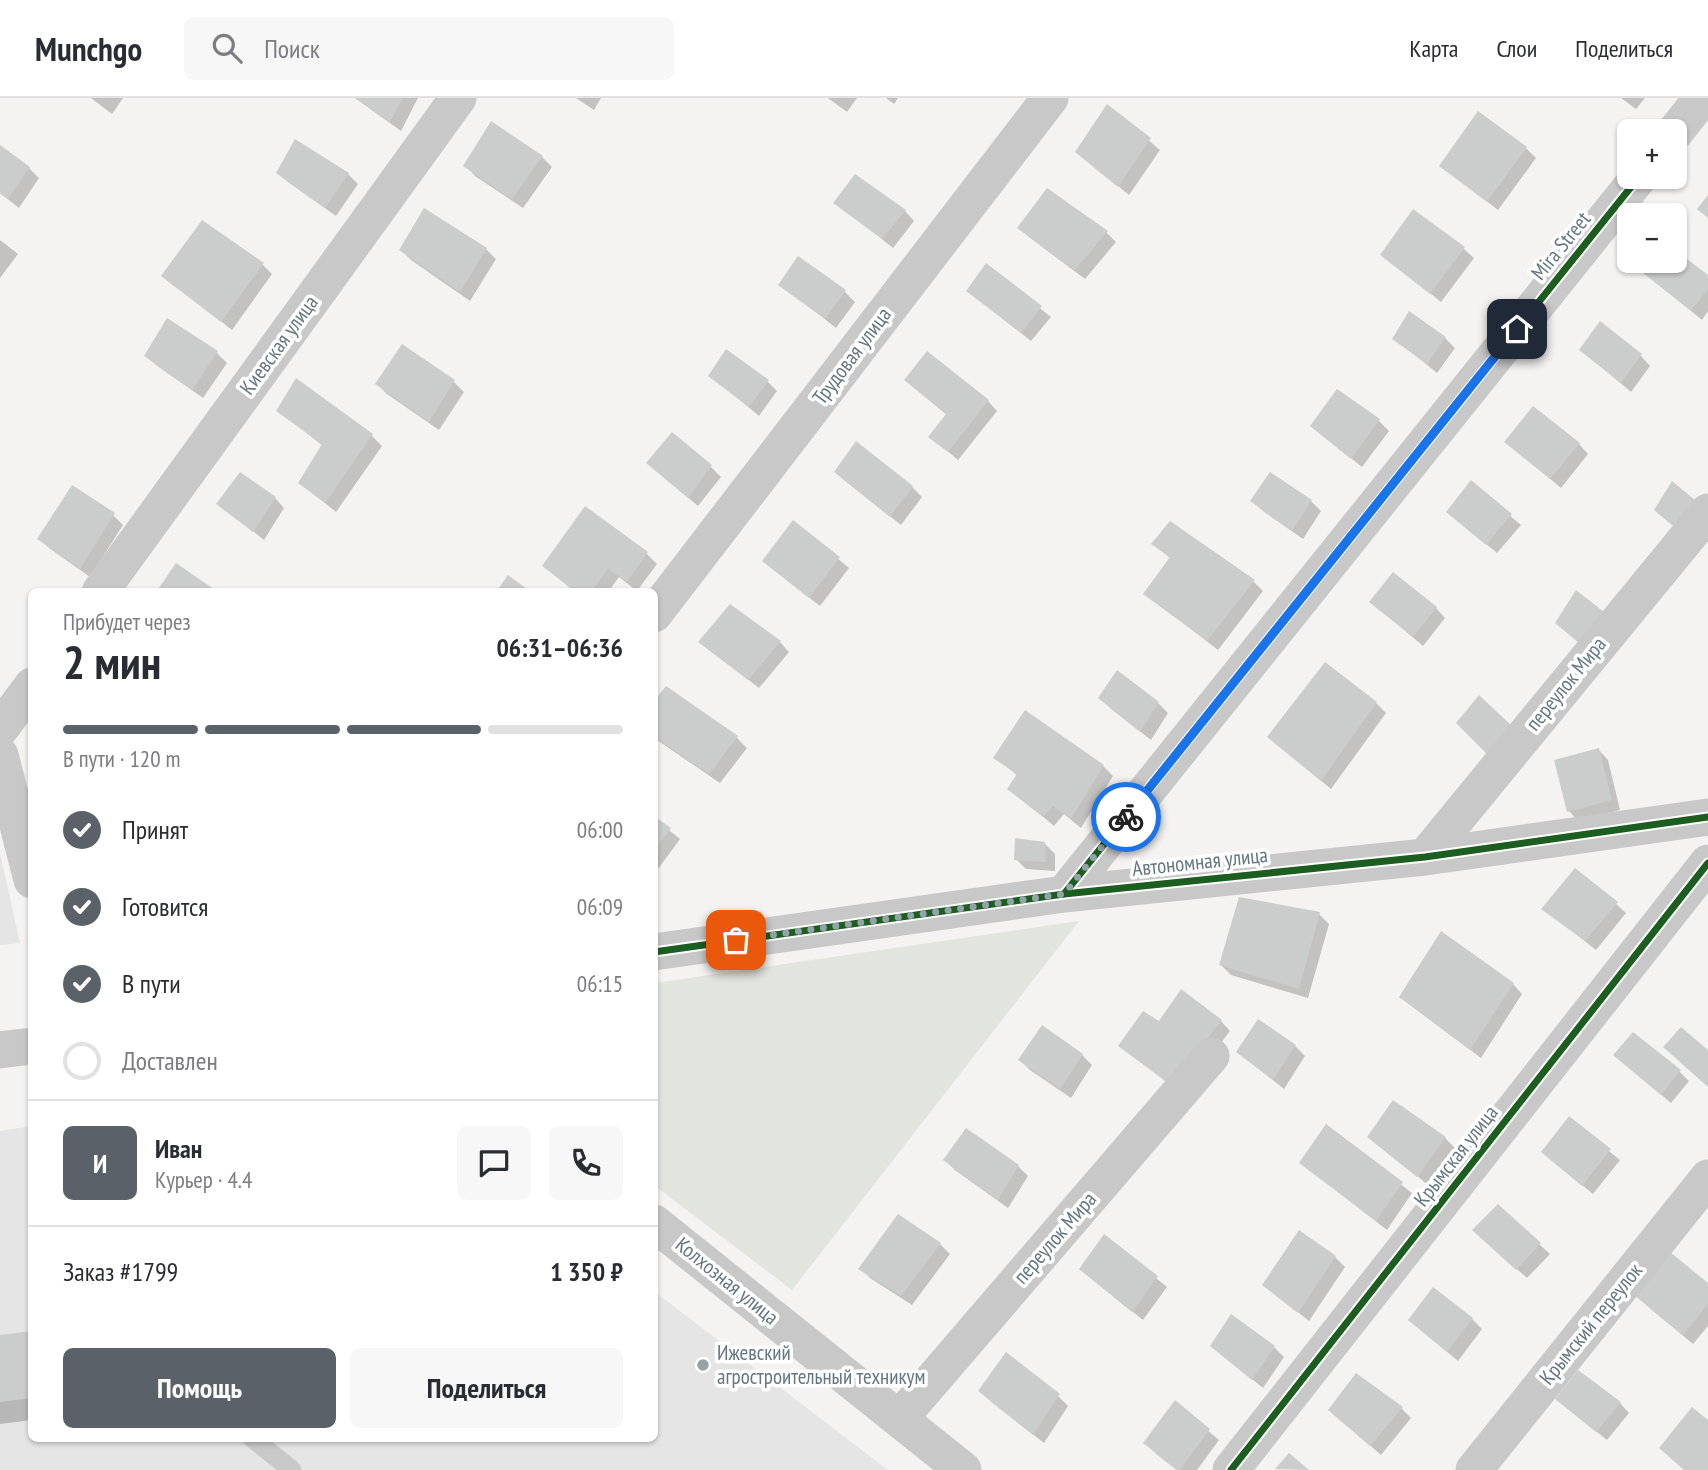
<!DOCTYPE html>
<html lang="ru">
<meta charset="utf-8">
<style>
:root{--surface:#fff;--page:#f7f7f7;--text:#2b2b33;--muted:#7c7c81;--line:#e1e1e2;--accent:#5b6168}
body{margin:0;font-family:"PT Sans Narrow",sans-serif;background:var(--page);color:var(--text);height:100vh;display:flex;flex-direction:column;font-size:26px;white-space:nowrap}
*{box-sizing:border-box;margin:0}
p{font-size:23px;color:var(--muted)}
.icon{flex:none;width:38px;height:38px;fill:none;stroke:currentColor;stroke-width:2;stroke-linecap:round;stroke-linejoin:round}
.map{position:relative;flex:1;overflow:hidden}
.drawer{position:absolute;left:28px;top:490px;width:630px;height:854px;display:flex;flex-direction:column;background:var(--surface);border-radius:10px;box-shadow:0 2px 5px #0004}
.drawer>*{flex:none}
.fabs{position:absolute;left:1617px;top:21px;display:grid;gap:14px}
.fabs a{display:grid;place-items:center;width:70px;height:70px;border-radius:10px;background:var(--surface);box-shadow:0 2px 5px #0004;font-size:35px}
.pin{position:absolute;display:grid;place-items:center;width:60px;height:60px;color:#fff;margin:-30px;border-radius:14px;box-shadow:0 4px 10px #0006}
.courier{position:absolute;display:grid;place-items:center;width:70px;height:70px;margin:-35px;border:5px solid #1a73e8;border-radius:50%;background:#fff;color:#222;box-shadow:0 2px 9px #0007}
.head em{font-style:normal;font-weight:700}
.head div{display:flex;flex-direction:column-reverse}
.head{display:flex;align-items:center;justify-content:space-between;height:119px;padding:0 35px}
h1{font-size:46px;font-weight:700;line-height:52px}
.bar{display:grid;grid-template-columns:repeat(4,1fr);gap:10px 7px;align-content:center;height:84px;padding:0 35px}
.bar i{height:9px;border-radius:5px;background:var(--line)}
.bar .current{background:var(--accent)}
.bar p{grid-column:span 4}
.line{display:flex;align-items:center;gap:18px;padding:0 35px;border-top:2px solid var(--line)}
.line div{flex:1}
.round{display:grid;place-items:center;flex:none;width:74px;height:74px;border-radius:10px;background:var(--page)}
ol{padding:0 35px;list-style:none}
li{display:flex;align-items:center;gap:21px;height:77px}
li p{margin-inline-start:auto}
li .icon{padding:7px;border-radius:50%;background:var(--accent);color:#fff;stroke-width:4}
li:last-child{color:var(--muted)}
li i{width:38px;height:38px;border:4px solid var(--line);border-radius:50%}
.action{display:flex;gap:14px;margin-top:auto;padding:14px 35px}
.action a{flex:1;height:80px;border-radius:10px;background:var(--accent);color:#fff;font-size:28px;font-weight:700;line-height:80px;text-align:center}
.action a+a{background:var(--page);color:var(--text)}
header{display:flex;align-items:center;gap:42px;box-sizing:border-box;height:98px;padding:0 35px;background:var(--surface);border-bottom:2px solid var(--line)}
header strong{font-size:33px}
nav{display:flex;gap:38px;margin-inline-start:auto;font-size:24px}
.search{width:490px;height:63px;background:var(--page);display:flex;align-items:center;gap:18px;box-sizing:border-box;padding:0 24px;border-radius:10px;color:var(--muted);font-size:26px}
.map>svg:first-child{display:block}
.built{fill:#e4e5e4}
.green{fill:#e2e5df}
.shadow{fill:#0003}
.building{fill:#cbcccc}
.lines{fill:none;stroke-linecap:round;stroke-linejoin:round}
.lane{stroke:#c8c8c9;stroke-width:19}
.street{stroke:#c8c8c9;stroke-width:37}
.cycleway-casing{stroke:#fff;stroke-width:11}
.cycleway{stroke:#1b5e20;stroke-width:7}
.done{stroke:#96a2a9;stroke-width:7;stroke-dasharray:0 12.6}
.route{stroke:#1a73e8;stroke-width:9}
.poi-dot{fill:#96a2a9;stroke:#fff;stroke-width:2.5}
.labels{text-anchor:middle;stroke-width:7;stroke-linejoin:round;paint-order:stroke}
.street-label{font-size:21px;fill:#637682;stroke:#fff}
.poi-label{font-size:21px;fill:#637682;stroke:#fff;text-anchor:start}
</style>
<header>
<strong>Munchgo</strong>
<div class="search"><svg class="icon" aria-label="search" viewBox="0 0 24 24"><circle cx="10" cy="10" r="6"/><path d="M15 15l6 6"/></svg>Поиск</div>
<nav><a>Карта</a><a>Слои</a><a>Поделиться</a></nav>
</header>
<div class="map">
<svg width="1708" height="1372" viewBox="0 0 1708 1372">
<rect width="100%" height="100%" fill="#f4f3f1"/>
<!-- built -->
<path class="built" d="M0 755 20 845 0 847Z
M31 1028 32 1340H654L655 1194 888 1372H0V1033Z"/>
<!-- green -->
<path class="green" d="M1079 823 792 1192 655 1088V885Z"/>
<!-- shadow -->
<path class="shadow" d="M91 0H123L112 16Z
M355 0H418L401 33Z
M576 0H601L594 12Z
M828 0H857L847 14Z
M886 0H898L894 6Z
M1621 0H1645L1636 11Z
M1108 8 1160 52 1129 97 1077 54Z
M0 50 29 70 39 80 19 110 0 95Z
M1526 50 1536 60 1498 112 1441 68Z
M542 59 552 69 523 110 475 78 466 68Z
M278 74 348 76 358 86 336 118 288 84Z
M836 104 905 113 914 123 893 150Z
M424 112 486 151 496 161 470 203 411 162 401 152Z
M1020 130 1106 134 1116 144 1085 181 1029 139Z
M0 142 18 156 0 180Z
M1464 151 1474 160 1441 204 1382 157Z
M1675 154 1708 180V213L1702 222 1646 175 1655 163H1675Z
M799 161 845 194 855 204 836 230 780 186Z
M262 166 272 176 232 232 163 177Z
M986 168 1051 219 1031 243 968 193Z
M167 222 217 255 227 265 203 300 156 267 146 257Z
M1394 240H1445L1455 250 1437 275Z
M402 249 454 284 464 294 439 332 387 296 377 286Z
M1581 252 1641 258 1650 268 1631 294Z
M711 278 768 284 777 293 759 318Z
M906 282 988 303 997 313 958 362 931 339 947 317Z
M278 312 372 338 382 348 336 414 300 385 323 348Z
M1379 323 1389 333 1362 369 1322 337Z
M1506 344 1579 346 1588 356 1561 390Z
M711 369 721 379 698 408 658 374Z
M846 383 912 389 922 399 901 427Z
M1471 385 1521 427 1497 455 1448 414Z
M275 400 284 410 264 442 219 406Z
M1253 403H1311L1321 413 1303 441 1263 413Z
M585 410 647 456 657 466 637 493 619 479 608 494H575L544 468Z
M113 417 123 427 90 479 49 450 40 440Z
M794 425 849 470 820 508 774 472Z
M1154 446 1254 484 1263 493 1218 552 1146 496 1171 461Z
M1436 510 1445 520 1423 548 1382 513Z
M700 544H780L789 554 759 590Z
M667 590 737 640 747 650 720 685 654 640V606Z
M1158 605 1168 615 1151 642 1110 610Z
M1376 605 1386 615 1331 691 1279 648Z
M1599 652 1608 662 1620 712 1578 723 1569 713Z
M995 659 1103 668 1113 678 1081 730 1064 716 1054 728 1010 691 1018 678Z
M654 720 680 741 658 771 654 768Z
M1045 746 1055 756V773L1026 771 1016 761Z
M1616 806 1626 815 1596 852 1544 811Z
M1319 816 1329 826 1308 900 1231 877 1221 867Z
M1513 886 1522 896 1481 960 1401 899Z
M1221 923 1230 933 1182 996 1120 948 1159 925Z
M1295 948 1305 958 1284 991 1238 954Z
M1082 957 1092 967 1071 1000 1030 972 1020 962Z
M1615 957 1679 973 1689 983 1671 1005Z
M1569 1021 1620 1062 1593 1096 1553 1063Z
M1326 1028 1412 1095 1387 1132 1301 1065Z
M1370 1039 1445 1040 1455 1050 1428 1087Z
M945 1062 1018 1068 1028 1078 1008 1110 955 1072Z
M1498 1109 1550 1156 1527 1180 1484 1142Z
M898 1119 940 1146 950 1156 912 1207 870 1180 861 1170Z
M1105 1138 1167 1189 1143 1222 1091 1180Z
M1335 1159 1345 1169 1309 1223 1264 1187Z
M1708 1187V1228L1693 1246 1646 1207Z
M1472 1221 1482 1231 1458 1263 1421 1232Z
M32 1235V1322L0 1326V1239Z
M1274 1249 1284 1259 1263 1290 1222 1257Z
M1058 1298 1068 1308 1044 1345 990 1303Z
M1175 1305 1219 1342 1197 1372H1177L1155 1355Z
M1620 1305 1629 1315 1607 1342 1567 1310Z
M1401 1310 1411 1320 1381 1357 1341 1322Z"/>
<!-- building -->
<path class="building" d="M356 0H403L390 24Z
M1107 6 1151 40 1118 89 1075 54Z
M1478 13 1527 49 1487 104 1439 68Z
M491 23 543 58 512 101 463 68Z
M295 41 349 75 325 110 276 75Z
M0 47 30 69 8 101 0 95Z
M855 76 906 112 882 141 833 105Z
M1047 90 1108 133 1075 172 1017 130Z
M1708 97V120L1697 111Z
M424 110 487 150 460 194 399 152Z
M1413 111 1465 149 1430 196 1380 157Z
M202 122 264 165 221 224 161 178Z
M1675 152 1708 177V191L1691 213 1643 175 1653 163H1675Z
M798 158 846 192 825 221 778 187Z
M986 165 1042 208 1021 235 966 193Z
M1409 213 1446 239 1427 266 1392 241Z
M167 220 218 253 192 292 144 258Z
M1600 223 1642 256 1621 285 1579 252Z
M402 246 455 282 429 324 375 286Z
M726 251 769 282 749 309 708 278Z
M927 253 989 302 948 354 928 339 946 316 904 282Z
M296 280 373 336 325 405 298 385 322 346 276 313Z
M1337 291 1380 321 1351 361 1310 328Z
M1533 308 1580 345 1550 381 1504 344Z
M672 334 712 367 688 400 646 365Z
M856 343 913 388 890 419 834 374Z
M240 374 276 399 253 434 216 406Z
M1270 374 1312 402 1292 433 1250 403Z
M1471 382 1512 416 1486 447 1446 414Z
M1672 383 1706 411 1685 438 1654 412Z
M72 387 115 415 80 471 37 441Z
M585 408 648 454 627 484 608 471 591 494H576L542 468Z
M793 422 840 459 809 500 762 463Z
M1170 423 1255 482 1207 543 1143 496 1170 459 1151 446Z
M176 465 218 494H156Z
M1393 474 1437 509 1413 539 1369 504Z
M508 477 531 494H496Z
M1576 492 1613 521 1591 555 1555 525Z
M730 506 781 543 748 582 698 544Z
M1325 564 1377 604 1321 683 1267 639Z
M1117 572 1159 604 1140 634 1098 600Z
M666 588 738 638 709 676 654 639V603Z
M1479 597 1514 630 1490 659 1456 625Z
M1025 612 1104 667 1071 721 1053 708 1043 719 1007 691 1017 676 993 660Z
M1599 650 1612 702 1567 714 1554 662Z
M654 718 671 730 654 753Z
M1015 740 1045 744 1046 764 1014 762Z
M1575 770 1618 804 1585 843 1541 811Z
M1239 799 1320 814 1299 891 1219 867Z
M1441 833 1514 885 1470 952 1399 899Z
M1181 891 1222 922 1171 987 1118 948 1143 913 1159 923Z
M1258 921 1296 947 1273 982 1236 954Z
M1042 927 1083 956 1060 991 1018 962Z
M1681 929 1708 952V989L1663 949Z
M1633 934 1681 972 1661 997 1613 957Z
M1393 1002 1446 1039 1417 1079 1367 1039Z
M1569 1018 1611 1051 1582 1088 1541 1054Z
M1326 1026 1403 1084 1376 1123 1299 1065Z
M966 1030 1019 1067 998 1102 943 1062Z
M1498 1106 1541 1145 1516 1172 1472 1132Z
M898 1116 941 1145 901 1198 858 1171Z
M1299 1132 1336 1158 1298 1215 1262 1187Z
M1104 1136 1158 1178 1132 1214 1079 1171Z
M1670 1154 1708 1185V1206L1683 1237 1634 1197Z
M1433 1189 1473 1220 1447 1254 1408 1222Z
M1231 1216 1275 1248 1252 1282 1210 1248Z
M32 1233V1300L0 1304V1237Z
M1006 1254 1060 1296 1033 1337 978 1293Z
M1578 1272 1621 1304 1596 1334 1555 1301Z
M1356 1275 1403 1309 1370 1348 1328 1312Z
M1175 1302 1210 1331 1180 1372H1177L1143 1345Z
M1692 1309 1708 1322V1372H1684L1659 1350Z
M1289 1355 1309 1372 1275 1371Z"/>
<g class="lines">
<!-- lane -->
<path class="lane" d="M252 1340 292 1372"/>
<!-- street -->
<path class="street" d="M1675 34 1702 0
M100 494 458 0
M654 516 1050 0
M0 631 32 588
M0 657 32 782
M1425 759 1708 414
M1064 796 1639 79
M654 854 1064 796 1425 759 1708 719
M0 952 32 948
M654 1125 963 1372
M899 1321 1211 958
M1231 1372 1708 765
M1474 1372 1708 1080"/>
<defs>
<path id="cycleway" d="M1064 796 1639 79
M654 854 1064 796 1425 759 1708 719
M1231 1372 1708 765"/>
</defs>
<!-- cycleway casing -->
<use href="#cycleway" class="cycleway-casing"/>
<!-- cycleway -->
<use href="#cycleway" class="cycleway"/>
</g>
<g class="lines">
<!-- done -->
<path class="done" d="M736 842 1064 796 1126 719"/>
<!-- route -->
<path class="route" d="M1126 719 1517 231"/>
</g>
<!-- markers -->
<circle class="poi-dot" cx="703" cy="1267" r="7"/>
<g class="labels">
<!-- street labels -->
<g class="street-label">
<text transform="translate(1561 148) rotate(-51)" y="7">Mira Street</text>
<text transform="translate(279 247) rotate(-54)" y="7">Киевская улица</text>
<text transform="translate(852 258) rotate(-53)" y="7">Трудовая улица</text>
<text transform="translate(1566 586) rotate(-51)" y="7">переулок Мира</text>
<text transform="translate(1200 764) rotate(-6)" y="7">Автономная улица</text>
<text transform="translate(1456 1058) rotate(-52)" y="7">Крымская улица</text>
<text transform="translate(1055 1140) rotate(-49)" y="7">переулок Мира</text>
<text transform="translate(727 1183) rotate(39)" y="7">Колхозная улица</text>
<text transform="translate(1591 1226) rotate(-51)" y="7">Крымский переулок</text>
</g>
<!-- poi labels -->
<g class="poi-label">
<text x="717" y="1262">Ижевский<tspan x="717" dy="24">агростроительный техникум</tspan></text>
</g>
</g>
</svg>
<div class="fabs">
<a>+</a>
<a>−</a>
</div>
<div class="pin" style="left:736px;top:842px;background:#ea580c"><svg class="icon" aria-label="bag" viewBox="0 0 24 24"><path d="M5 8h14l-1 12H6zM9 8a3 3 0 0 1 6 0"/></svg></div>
<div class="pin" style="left:1517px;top:231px;background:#1f2937"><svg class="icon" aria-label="home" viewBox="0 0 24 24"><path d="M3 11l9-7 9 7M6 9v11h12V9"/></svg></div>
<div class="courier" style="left:1126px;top:719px"><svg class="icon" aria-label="bike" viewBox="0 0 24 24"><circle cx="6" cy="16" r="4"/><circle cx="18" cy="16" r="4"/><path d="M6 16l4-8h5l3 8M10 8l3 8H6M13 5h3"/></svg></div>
<section class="drawer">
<div class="head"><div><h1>2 мин</h1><p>Прибудет через</p></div><em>06:31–06:36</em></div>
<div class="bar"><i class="current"></i><i class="current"></i><i class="current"></i><i></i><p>В пути · 120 m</p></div>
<ol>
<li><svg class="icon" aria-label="check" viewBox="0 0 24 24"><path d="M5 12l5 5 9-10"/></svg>Принят<p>06:00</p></li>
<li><svg class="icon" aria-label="check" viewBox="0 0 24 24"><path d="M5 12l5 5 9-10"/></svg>Готовится<p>06:09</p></li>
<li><svg class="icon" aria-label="check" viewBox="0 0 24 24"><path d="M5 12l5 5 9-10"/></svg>В пути<p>06:15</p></li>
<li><i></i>Доставлен</li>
</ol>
<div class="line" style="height:126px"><b class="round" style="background:var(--accent);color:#fff">И</b><div><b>Иван</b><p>Курьер · 4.4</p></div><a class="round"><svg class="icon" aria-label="chat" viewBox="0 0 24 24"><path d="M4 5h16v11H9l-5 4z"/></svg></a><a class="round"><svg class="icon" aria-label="phone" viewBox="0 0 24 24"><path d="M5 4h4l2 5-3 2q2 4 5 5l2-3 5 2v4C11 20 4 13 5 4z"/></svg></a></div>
<div class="line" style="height:91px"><div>Заказ #1799</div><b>1 350 ₽</b></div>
<div class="action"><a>Помощь</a><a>Поделиться</a></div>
</section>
</div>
